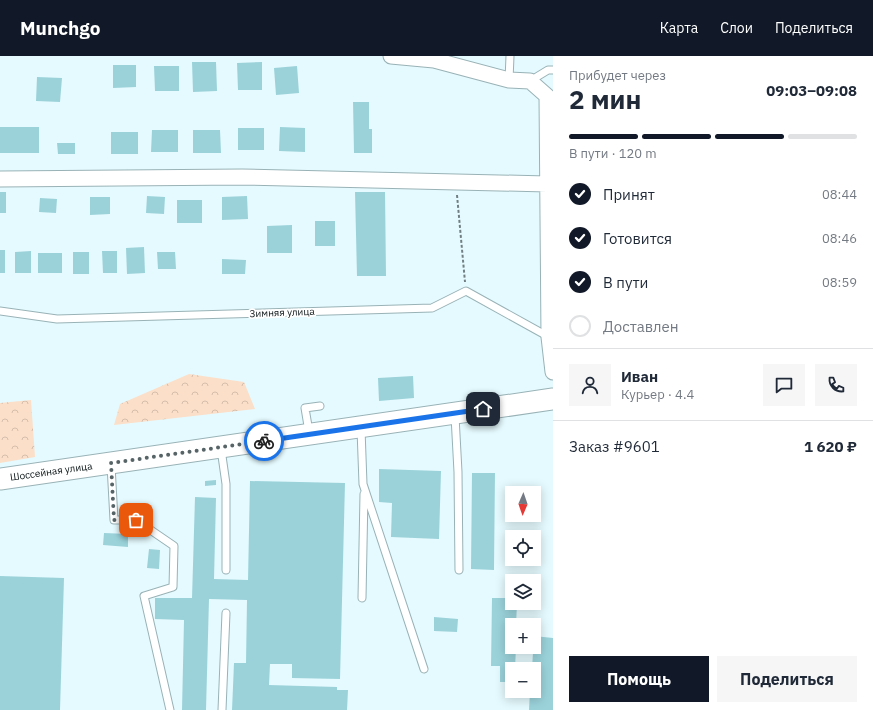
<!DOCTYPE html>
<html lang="ru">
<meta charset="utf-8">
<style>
:root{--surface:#fff;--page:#f6f6f7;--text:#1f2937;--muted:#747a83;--line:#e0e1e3;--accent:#111827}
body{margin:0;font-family:"IBM Plex Sans",sans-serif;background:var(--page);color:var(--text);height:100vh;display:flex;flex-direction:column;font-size:15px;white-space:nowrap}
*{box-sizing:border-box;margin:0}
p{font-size:13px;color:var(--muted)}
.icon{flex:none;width:22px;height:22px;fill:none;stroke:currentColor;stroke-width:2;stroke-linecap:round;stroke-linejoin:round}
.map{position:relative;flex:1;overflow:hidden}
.details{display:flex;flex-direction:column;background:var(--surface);width:320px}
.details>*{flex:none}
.needle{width:26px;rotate:182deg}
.tools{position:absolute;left:505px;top:430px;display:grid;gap:8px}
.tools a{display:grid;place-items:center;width:36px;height:36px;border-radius:0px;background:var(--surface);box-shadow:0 2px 10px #0003;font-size:20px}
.pin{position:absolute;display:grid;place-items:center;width:34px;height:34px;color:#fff;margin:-17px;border-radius:8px;box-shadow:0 2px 6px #0006}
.courier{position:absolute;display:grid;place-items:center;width:40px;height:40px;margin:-20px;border:3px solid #1a73e8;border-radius:50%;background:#fff;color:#222;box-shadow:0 1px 5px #0007}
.headline em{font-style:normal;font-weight:700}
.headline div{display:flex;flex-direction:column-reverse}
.headline{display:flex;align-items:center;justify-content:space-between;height:68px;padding:0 16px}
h1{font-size:26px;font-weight:700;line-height:30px}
.bar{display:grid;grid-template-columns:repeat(4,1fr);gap:6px 4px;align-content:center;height:48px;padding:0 16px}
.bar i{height:5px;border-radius:3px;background:var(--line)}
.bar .selected{background:var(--accent)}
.bar p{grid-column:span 4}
.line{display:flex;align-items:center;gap:10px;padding:0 16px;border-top:1px solid var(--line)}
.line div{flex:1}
.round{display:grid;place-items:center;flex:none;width:42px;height:42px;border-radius:0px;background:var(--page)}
ol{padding:0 16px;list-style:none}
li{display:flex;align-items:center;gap:12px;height:44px}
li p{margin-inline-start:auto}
li .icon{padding:4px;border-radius:50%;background:var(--accent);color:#fff;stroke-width:4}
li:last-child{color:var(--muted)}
li i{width:22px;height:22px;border:2px solid var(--line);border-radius:50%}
.button{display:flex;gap:8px;margin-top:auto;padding:8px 16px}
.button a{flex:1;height:46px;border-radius:0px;background:var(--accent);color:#fff;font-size:16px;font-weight:700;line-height:46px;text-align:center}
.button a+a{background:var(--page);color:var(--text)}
header{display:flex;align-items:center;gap:24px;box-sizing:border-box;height:56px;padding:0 20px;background:var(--accent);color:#fff}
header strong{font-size:19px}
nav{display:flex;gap:22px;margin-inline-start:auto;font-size:14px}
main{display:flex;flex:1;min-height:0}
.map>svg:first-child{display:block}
.forest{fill:url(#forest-crowns)}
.building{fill:#9bd2da}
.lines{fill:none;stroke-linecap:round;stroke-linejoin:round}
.service-casing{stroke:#99b2b6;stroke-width:9}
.minor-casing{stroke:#99b2b6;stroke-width:17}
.secondary-casing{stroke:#99b2b6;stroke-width:23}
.path{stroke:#717f82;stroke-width:2;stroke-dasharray:3 2;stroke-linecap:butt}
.service{stroke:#fff;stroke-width:7}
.minor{stroke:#fff;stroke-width:15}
.secondary{stroke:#fff;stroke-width:21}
.done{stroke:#576467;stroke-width:4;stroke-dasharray:0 7.2}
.route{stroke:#1a73e8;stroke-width:5}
.labels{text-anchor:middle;stroke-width:3.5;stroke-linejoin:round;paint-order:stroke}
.street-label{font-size:10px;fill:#0b1416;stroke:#fff}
</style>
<header>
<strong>Munchgo</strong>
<nav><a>Карта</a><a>Слои</a><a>Поделиться</a></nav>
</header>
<main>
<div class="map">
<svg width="553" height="654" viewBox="0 0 553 654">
<defs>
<pattern id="forest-crowns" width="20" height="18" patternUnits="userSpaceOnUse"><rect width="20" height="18" fill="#fbdfc9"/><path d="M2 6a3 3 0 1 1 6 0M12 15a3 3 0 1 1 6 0" fill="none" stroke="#d6beac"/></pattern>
</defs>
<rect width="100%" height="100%" fill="#e5fafe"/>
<!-- forest -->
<path class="forest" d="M189 318 244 326 255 353 114 369 120 348Z
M31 344 35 401 0 407V347Z"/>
<!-- building -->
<path class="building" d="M192 6H216L217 35 193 36Z
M262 6V34H238L237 7Z
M113 9H136V31L113 32Z
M154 10H179V35H155Z
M297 10 299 37 276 39 274 12Z
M37 21 62 22 60 46 36 45Z
M353 46H369V73H372V97H354Z
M0 71H39V97H0Z
M280 71 305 72V96L279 95Z
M238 72H264V94H238Z
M152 74H178V96H151Z
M193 74H220L221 97H193Z
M111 76H138V98H111Z
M57 87H75V98H58Z
M0 136H6V157H0Z
M355 136H385L386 220H357Z
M147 140 165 141 164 158 146 157Z
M247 140 248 163 222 164V141Z
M90 141H110V158L90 159Z
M40 142 57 143 56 157 39 156Z
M177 144H202V167H177Z
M315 165H335V190H315Z
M292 169V197H267V170Z
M144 191 145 217 127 218 126 192Z
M0 194H5V217H0Z
M31 195V217H15V196Z
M102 195H117V217H103Z
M73 196H89V218H73Z
M157 196H175L176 213H158Z
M38 197H62V217H38Z
M222 203 246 204 245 218H222Z
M413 320 414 342 379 345 378 322Z
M379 413 441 415 439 483 391 481 392 447 379 446Z
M472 417H495L494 514 471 513Z
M216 424V429L205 430V425Z
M250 425 345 427 340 623 292 622V608H270L269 629 337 631V634H348L347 654H232L234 607H246L247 544 209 543 206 654H182L184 564 155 563V542H192L195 441 216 442 214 523 248 524Z
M104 477 128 478V491L103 489Z
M149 493 160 494 159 513 147 512Z
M0 520 64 522 60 654H0Z
M492 542H512V547H517L516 569H512V591H516L515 613H512V626H500V610H491Z
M434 561 458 563 457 576 434 575Z
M534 580 553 582V654H529L530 635H534V613H532Z"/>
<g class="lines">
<defs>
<path id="service" d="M509 24 510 0
M530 25 548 14H553
M0 255 57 263 432 252 466 235 549 281
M455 360 458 416 459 514
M361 373 363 428 424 613
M309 376 305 352 320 350
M221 393 226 428V514
M111 409 114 464H136L174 490 173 531 144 540 170 654
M362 542 364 438
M222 654 226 557"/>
<path id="minor" d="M391 0 434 4
M429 0 434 4 509 24 530 25 547 40 549 281 553 316
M0 123 242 121 547 128"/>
<path id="secondary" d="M0 423 553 343"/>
</defs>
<!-- service casing -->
<use href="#service" class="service-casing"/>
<!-- minor casing -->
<use href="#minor" class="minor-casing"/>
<!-- secondary casing -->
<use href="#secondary" class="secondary-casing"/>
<!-- path -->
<path class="path" d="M457 139 465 226"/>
<!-- service -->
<use href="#service" class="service"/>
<!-- minor -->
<use href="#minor" class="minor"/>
<!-- secondary -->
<use href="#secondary" class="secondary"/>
</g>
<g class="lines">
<!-- done -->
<path class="done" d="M136 464H114L111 407 264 385"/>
<!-- route -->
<path class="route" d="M264 385 483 353"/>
</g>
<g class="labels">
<!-- street labels -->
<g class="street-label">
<text transform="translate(282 256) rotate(-2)" y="4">Зимняя улица</text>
<text transform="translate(51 415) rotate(-8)" y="4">Шоссейная улица</text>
</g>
</g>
</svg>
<div class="tools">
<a><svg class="needle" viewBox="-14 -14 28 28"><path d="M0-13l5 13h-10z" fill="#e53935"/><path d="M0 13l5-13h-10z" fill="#747a83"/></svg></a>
<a><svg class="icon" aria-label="locate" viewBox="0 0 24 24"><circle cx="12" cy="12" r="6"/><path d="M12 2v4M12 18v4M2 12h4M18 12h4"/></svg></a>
<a><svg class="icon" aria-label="layers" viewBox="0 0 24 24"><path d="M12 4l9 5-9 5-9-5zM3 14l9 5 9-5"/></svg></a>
<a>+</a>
<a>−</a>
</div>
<div class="pin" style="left:136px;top:464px;background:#ea580c"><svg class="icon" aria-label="bag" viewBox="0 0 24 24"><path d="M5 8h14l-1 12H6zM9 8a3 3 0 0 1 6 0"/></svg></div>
<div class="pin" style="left:483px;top:353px;background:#1f2937"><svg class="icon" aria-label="home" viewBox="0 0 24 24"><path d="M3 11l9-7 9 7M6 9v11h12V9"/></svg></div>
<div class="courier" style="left:264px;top:385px"><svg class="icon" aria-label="bike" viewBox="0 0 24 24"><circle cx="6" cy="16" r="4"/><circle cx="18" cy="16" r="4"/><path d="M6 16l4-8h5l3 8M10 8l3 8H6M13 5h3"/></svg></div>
</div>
<section class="details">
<div class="headline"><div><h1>2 мин</h1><p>Прибудет через</p></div><em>09:03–09:08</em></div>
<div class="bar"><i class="selected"></i><i class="selected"></i><i class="selected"></i><i></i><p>В пути · 120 m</p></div>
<ol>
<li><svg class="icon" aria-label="check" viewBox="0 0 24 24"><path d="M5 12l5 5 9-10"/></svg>Принят<p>08:44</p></li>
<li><svg class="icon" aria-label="check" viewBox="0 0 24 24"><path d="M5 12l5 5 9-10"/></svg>Готовится<p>08:46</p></li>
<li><svg class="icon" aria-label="check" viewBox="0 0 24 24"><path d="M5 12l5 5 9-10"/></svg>В пути<p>08:59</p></li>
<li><i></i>Доставлен</li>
</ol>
<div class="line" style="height:72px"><a class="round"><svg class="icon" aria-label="person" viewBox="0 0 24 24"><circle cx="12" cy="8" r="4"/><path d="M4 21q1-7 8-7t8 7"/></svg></a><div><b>Иван</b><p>Курьер · 4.4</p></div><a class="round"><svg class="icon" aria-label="chat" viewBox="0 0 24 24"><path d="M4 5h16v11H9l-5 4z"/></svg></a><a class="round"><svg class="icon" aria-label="phone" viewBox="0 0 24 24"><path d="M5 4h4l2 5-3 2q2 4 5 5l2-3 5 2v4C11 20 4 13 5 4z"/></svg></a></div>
<div class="line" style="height:52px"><div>Заказ #9601</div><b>1 620 ₽</b></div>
<div class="button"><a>Помощь</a><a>Поделиться</a></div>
</section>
</main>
